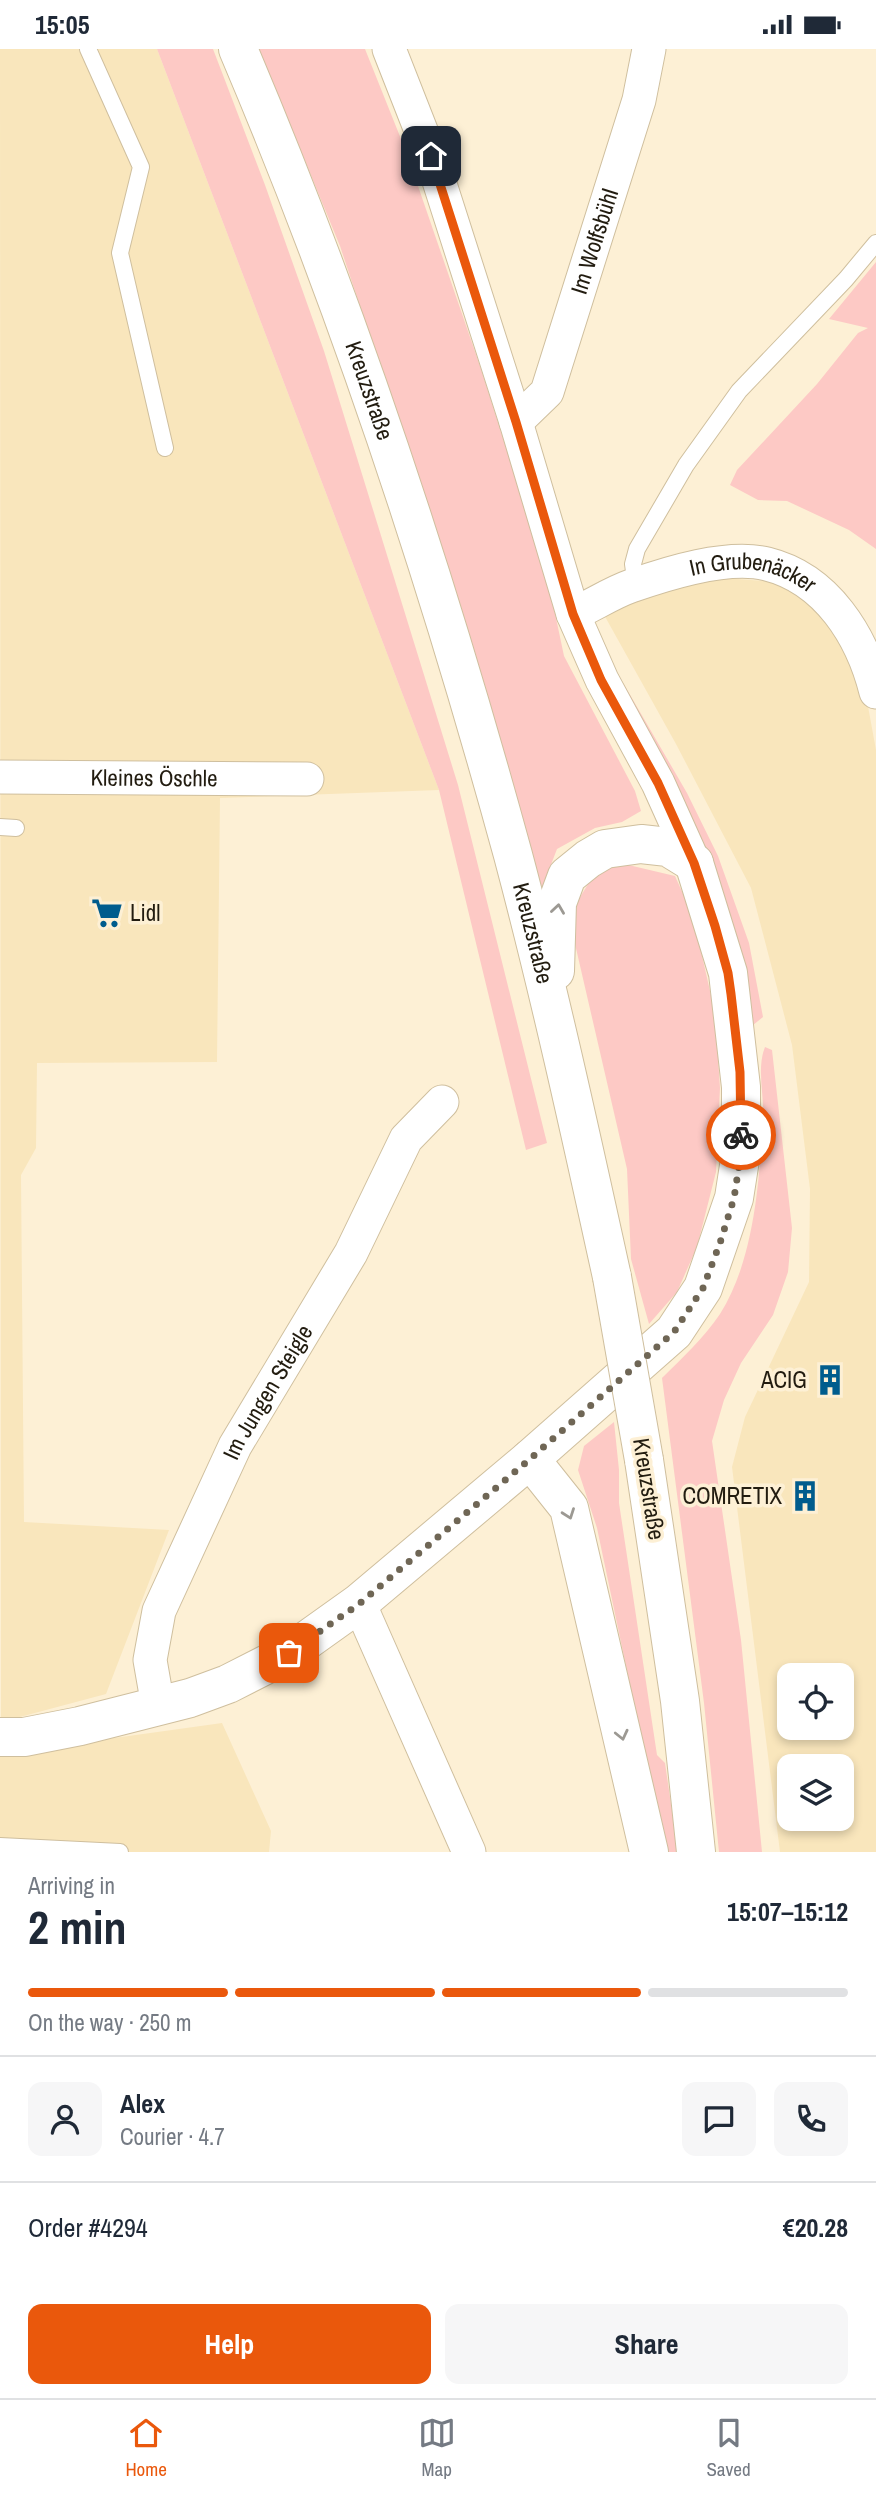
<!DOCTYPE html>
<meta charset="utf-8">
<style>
:root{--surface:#fff;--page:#f6f6f7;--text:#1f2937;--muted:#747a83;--line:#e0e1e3;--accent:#ea580c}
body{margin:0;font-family:"Archivo Narrow",sans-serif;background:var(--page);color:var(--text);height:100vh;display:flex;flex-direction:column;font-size:26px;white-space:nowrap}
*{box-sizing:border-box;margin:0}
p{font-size:23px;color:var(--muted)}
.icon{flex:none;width:38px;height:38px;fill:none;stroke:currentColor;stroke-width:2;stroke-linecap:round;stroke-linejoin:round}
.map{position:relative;height:1803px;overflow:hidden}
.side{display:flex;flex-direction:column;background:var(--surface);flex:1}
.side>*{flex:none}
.tools{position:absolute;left:777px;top:1614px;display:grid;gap:14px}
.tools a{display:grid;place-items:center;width:77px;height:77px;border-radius:14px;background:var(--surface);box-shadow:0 4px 10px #0003;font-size:35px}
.pin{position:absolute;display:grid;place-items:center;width:60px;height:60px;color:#fff;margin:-30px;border-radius:14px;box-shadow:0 4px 10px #0006}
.courier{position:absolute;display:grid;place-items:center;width:70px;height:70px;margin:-35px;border:5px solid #ea580c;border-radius:50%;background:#fff;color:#222;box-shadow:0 2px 9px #0007}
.summary em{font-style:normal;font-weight:800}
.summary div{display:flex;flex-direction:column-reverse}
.summary{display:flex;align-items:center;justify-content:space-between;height:119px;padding:0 28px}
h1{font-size:46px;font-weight:800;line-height:52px}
.bar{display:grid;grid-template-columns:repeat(4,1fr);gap:10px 7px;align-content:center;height:84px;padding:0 28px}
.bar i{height:9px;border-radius:5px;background:var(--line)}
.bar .on{background:var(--accent)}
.bar p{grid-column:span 4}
.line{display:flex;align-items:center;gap:18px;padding:0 28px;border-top:2px solid var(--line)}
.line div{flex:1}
.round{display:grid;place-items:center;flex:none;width:74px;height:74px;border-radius:14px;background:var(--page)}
.cta{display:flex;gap:14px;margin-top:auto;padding:14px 28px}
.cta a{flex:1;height:80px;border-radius:14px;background:var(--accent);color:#fff;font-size:28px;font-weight:800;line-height:80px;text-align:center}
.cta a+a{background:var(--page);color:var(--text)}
.status{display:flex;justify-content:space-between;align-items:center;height:49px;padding:0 35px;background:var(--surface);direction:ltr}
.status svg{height:19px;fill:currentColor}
.tabs{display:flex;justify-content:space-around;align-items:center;height:98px;border-top:2px solid var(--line);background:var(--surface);font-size:19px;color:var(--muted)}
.tabs a{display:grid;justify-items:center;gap:4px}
.tabs .on{color:var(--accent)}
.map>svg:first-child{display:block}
.built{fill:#f9e6bc;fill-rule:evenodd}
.green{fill:#fdc9c5}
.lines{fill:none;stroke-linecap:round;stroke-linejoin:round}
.service-casing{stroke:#cfbf9e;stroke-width:18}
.minor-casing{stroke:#cfbf9e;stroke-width:35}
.tertiary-casing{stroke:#cfbf9e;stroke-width:40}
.primary-casing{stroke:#cfbf9e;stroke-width:40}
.service{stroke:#fff;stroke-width:16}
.minor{stroke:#fff;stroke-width:33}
.tertiary{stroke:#fff;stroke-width:38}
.primary{stroke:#fff;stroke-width:38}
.primary-bridge-casing{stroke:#cfbf9e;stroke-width:40;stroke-linecap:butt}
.primary-bridge{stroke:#fff;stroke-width:38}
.oneway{stroke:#9c9993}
.done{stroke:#6f6655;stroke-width:7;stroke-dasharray:0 12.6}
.route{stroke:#ea580c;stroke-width:9}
.labels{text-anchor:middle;stroke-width:7;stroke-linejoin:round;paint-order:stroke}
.street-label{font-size:23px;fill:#221c10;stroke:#fdf0d5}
.poi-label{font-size:23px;fill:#221c10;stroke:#fdf0d5;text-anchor:end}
</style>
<div class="status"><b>15:05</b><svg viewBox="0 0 49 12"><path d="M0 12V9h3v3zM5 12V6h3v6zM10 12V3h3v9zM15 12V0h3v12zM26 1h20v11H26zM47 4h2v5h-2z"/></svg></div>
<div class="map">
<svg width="876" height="1803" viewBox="0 0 876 1803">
<rect width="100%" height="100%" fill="#fdf0d5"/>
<!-- built -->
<path class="built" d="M0 0H157L439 741 220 749 217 1013 37 1014 36 1099 21 1126 24 1473 169 1481 106 1645 1 1673Z
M711 528 778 533 813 555 841 592 865 641 876 701V1803H780L732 1418 745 1368 809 1233 810 1140 792 996 751 839 676 695 603 564ZM789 1626H842V1678H789ZM789 1717H842V1769H789Z
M222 1674 271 1782 269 1803H0V1703L21 1702Z"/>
<!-- green -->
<path class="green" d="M157 0H213L265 136 324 302 458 736 547 1094 526 1101 439 741Z
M259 0H365L407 105 481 320 548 531 564 607 635 742 641 762 622 773 595 779 557 800 542 839 463 566 340 197Z
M876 213V500L849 481 787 452 758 451 730 436 737 421 817 335 858 284 868 279 829 270Z
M604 601 687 744 718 807 749 894 763 968 747 981Z
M620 814 675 827 693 867 715 964 720 1039 716 1123 697 1198 677 1243 649 1275 631 1210 627 1120 572 882 574 858 593 827Z
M765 998 772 1001 792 1179 788 1223 773 1266 741 1314 724 1351 712 1392 741 1591 762 1803H719L704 1654 662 1329C682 1309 704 1289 720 1265 754 1211 759 1135 763 1072 765 1048 756 1020 765 998Z
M614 1373 619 1421V1454L657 1706 665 1714 678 1803H665L597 1479 578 1421 584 1397Z"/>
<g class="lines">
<defs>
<path id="service" d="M88 0 141 118 120 204 165 399
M636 536 633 515 637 500 686 416 739 342 846 230 876 194
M0 778 16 779
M0 1797 120 1803"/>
<g id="minor">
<path d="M389 0 431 107 516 373 573 565 602 631 658 734 694 814"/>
<path id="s1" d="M516 373 547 343 639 51 649 0"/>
<path id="s2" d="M573 565C592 557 611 544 631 537 668 524 728 505 767 515 827 530 862 587 876 643"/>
<path id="s3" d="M0 728 307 730"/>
<path d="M359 1554 469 1803"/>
<path id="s4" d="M158 1657 150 1611 159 1562 235 1397 351 1204 406 1090 442 1053"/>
</g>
<path id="tertiary" d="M0 1688H24L80 1677 190 1649 228 1635 289 1604 359 1554 530 1410 674 1283 703 1239 734 1149 741 1104V1038L728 924 694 814"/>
<g id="primary">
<path id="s5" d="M238 0C349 261 438 532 513 806 550 945 581 1087 612 1228"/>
<path d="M555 922 557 854 567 827 588 810 605 800 641 795 668 798 694 814"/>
<path d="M530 1410 569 1459 649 1803"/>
<path d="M644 1411 680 1652 696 1803"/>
</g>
</defs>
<!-- service casing -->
<use href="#service" class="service-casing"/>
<!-- minor casing -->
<use href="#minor" class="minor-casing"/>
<!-- tertiary casing -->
<use href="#tertiary" class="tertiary-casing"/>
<!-- primary casing -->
<use href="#primary" class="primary-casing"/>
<!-- service -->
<use href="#service" class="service"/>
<!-- minor -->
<use href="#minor" class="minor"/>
<!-- tertiary -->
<use href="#tertiary" class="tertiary"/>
<!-- primary -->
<use href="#primary" class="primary"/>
<defs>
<path id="primary-bridge" d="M612 1228 644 1411"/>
</defs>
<!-- primary-bridge casing -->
<use href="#primary-bridge" class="primary-bridge-casing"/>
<!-- primary-bridge -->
<use href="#primary-bridge" class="primary-bridge"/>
</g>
<!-- one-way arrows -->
<defs><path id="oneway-chevron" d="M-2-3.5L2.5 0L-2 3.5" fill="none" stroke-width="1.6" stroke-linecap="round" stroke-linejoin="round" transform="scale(1.75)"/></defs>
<g class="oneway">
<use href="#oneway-chevron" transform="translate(558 860) rotate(-82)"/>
<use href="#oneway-chevron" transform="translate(569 1465) rotate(70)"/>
<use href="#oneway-chevron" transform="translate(622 1686) rotate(77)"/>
</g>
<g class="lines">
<!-- done -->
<path class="done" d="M289 1604 359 1555 530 1410 674 1283 703 1239 720 1194 734 1149 741 1104V1086"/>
<!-- route -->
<path class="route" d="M431 107 516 373 573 565 601 631 658 734 694 814 715 877 728 924 731 945 740 1023 741 1086"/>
</g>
<!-- icons -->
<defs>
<symbol id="supermarket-bare" viewBox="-9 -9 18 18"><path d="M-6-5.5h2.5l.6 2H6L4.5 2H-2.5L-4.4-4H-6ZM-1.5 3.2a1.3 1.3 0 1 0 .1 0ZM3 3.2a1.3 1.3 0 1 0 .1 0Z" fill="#005c8d" stroke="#fdf0d5" stroke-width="2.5" paint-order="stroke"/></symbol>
<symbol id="building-bare" viewBox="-9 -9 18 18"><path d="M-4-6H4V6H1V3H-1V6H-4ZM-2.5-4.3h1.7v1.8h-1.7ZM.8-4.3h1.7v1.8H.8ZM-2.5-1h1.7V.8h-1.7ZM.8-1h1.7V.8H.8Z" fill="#005c8d" stroke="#fdf0d5" stroke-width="2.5" paint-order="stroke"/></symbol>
</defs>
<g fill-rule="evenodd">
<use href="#supermarket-bare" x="85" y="842" width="44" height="44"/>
<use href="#building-bare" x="808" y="1309" width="44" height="44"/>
<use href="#building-bare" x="783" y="1425" width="44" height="44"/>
</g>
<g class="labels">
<!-- street labels -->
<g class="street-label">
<text dy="8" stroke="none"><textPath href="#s1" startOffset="201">Im Wolfsbühl</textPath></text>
<text dy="8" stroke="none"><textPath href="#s5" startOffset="366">Kreuzstraße</textPath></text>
<text dy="8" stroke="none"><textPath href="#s2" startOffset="191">In Grubenäcker</textPath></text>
<text dy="8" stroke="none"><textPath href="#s3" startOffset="154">Kleines Öschle</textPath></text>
<text dy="8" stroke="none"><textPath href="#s5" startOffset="933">Kreuzstraße</textPath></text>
<text dy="8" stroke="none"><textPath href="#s4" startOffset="341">Im Jungen Steigle</textPath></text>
<text transform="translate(649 1440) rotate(81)" y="8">Kreuzstraße</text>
</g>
<!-- poi labels -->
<g class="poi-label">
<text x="130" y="872" text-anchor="start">Lidl</text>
<text x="807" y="1339">ACIG</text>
<text x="782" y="1455">COMRETIX</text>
</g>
</g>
</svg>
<div class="tools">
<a><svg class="icon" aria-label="locate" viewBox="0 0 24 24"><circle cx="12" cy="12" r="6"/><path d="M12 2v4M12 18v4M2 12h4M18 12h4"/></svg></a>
<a><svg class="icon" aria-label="layers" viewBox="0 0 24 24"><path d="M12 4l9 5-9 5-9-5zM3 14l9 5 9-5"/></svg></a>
</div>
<div class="pin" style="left:289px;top:1604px;background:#ea580c"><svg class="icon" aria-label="bag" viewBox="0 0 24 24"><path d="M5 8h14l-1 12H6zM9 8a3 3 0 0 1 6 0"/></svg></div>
<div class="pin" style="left:431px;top:107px;background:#1f2937"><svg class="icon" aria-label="home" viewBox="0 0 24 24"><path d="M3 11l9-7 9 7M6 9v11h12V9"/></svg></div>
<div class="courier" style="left:741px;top:1086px"><svg class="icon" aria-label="bike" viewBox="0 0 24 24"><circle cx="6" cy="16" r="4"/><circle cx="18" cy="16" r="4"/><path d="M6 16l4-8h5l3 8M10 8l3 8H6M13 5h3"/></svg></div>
</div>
<section class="side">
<div class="summary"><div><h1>2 min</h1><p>Arriving in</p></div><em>15:07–15:12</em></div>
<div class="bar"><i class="on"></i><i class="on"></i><i class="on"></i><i></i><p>On the way · 250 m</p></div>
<div class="line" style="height:126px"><a class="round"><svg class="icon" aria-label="person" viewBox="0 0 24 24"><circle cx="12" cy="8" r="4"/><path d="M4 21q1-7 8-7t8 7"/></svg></a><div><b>Alex</b><p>Courier · 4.7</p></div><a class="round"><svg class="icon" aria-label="chat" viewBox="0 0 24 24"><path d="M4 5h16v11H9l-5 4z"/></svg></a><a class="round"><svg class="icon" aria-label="phone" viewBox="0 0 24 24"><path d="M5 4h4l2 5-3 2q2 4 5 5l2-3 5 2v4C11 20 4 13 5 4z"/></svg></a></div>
<div class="line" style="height:91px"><div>Order #4294</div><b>€20.28</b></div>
<div class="cta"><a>Help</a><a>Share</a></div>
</section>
<nav class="tabs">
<a class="on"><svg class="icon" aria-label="home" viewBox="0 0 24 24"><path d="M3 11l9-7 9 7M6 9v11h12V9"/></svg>Home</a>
<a><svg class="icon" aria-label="map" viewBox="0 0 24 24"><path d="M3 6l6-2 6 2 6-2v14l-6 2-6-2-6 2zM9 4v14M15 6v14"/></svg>Map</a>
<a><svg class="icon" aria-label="saved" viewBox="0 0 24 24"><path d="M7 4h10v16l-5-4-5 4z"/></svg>Saved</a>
</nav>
